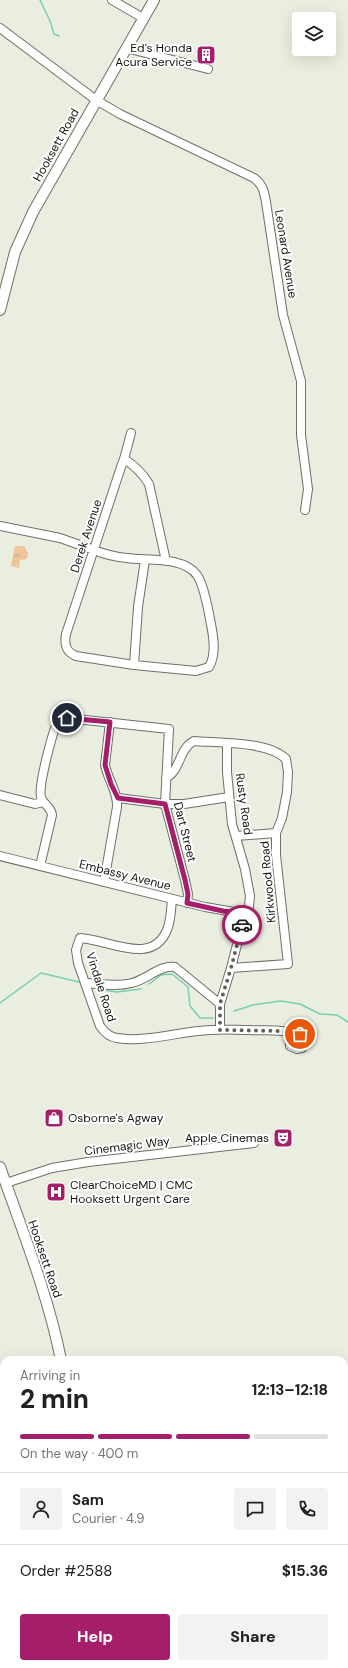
<!DOCTYPE html>
<meta charset="utf-8">
<style>
:root{--surface:#fff;--page:#f2f2f2;--text:#202124;--muted:#757577;--line:#e0e0e0;--accent:#a41e69}
body{margin:0;font-family:"DM Sans",sans-serif;background:var(--page);color:var(--text);height:100vh;display:flex;flex-direction:column;font-size:15px;white-space:nowrap}
*{box-sizing:border-box;margin:0}
p{font-size:13px;color:var(--muted)}
.icon{flex:none;width:22px;height:22px;fill:none;stroke:currentColor;stroke-width:2;stroke-linecap:round;stroke-linejoin:round}
.map{position:relative;flex:1;overflow:hidden}
.sheet{position:absolute;left:0px;top:1356px;width:348px;height:312px;display:flex;flex-direction:column;background:var(--surface);border-radius:12px 12px 0 0;box-shadow:0 4px 16px #0002}
.sheet>*{flex:none}
.tools{position:absolute;left:292px;top:12px;display:grid;gap:8px}
.tools a{display:grid;place-items:center;width:44px;height:44px;border-radius:4px;background:var(--surface);box-shadow:0 4px 16px #0002;font-size:20px}
.pin{position:absolute;display:grid;place-items:center;width:34px;height:34px;color:#fff;margin:-17px;border:2px solid #fff;border-radius:50%;box-shadow:0 1px 4px #0007}
.courier{position:absolute;display:grid;place-items:center;width:40px;height:40px;margin:-20px;border:3px solid #a41e69;border-radius:50%;background:#fff;color:#222;box-shadow:0 1px 5px #0007}
.summary em{font-style:normal;font-weight:800}
.summary div{display:flex;flex-direction:column-reverse}
.summary{display:flex;align-items:center;justify-content:space-between;height:68px;padding:0 20px}
h1{font-size:26px;font-weight:800;line-height:30px}
.bar{display:grid;grid-template-columns:repeat(4,1fr);gap:6px 4px;align-content:center;height:48px;padding:0 20px}
.bar i{height:5px;border-radius:3px;background:var(--line)}
.bar .active{background:var(--accent)}
.bar p{grid-column:span 4}
.line{display:flex;align-items:center;gap:10px;padding:0 20px;border-top:1px solid var(--line)}
.line div{flex:1}
.round{display:grid;place-items:center;flex:none;width:42px;height:42px;border-radius:4px;background:var(--page)}
.button{display:flex;gap:8px;margin-top:auto;padding:8px 20px}
.button a{flex:1;height:46px;border-radius:4px;background:var(--accent);color:#fff;font-size:16px;font-weight:800;line-height:46px;text-align:center}
.button a+a{background:var(--page);color:var(--text)}
.map>svg:first-child{display:block}
.park{fill:url(#park-tufts)}
.lines{fill:none;stroke-linecap:round;stroke-linejoin:round}
.stream{stroke:#76d0b1;stroke-width:1.5}
.minor-casing{stroke:#6e7165;stroke-width:10}
.major-casing{stroke:#6e7165;stroke-width:12}
.minor{stroke:#fff;stroke-width:8}
.major{stroke:#fff;stroke-width:10}
.done{stroke:#606259;stroke-width:4;stroke-dasharray:0 7.2}
.route{stroke:#a41e69;stroke-width:5}
.labels{text-anchor:middle;stroke-width:4;stroke-linejoin:round;paint-order:stroke}
.poi-label{font-size:12px;fill:#151611;stroke:#fff;text-anchor:end}
.street-label{font-size:12px;fill:#151611;stroke:#fff}
</style>
<div class="map">
<svg width="348" height="1668" viewBox="0 0 348 1668">
<defs>
<pattern id="park-tufts" width="24" height="20" patternUnits="userSpaceOnUse"><rect width="24" height="20" fill="#efc599"/><path d="M3 7l-1-3M5 7V3M7 7l1-3M15 17l-1-3M17 17v-4M19 17l1-3" fill="none" stroke="#cca883"/></pattern>
</defs>
<rect width="100%" height="100%" fill="#eaeee0"/>
<!-- park -->
<path class="park" d="M15 546H24L28 553 27 559 20 560 19 568 11 566Z"/>
<g class="lines">
<!-- stream -->
<path class="stream" d="M40 0 50 21 54 34 59 36
M149 984 161 975 172 974 188 987 190 1006 200 1018H213
M96 989 117 992 141 989
M0 1003 41 973 79 982
M234 1011 253 1005 281 1001 300 1004 320 1014 337 1015 348 1022"/>
<defs>
<path id="minor" d="M112 0 143 18
M0 28 96 100 120 114 254 178C263 185 264 191 266 202L283 315 301 381V435L308 489 305 510
M126 48 208 69
M124 459C134 465 143 474 149 484L166 561
M0 526 60 538 94 550C104 554 116 557 127 558 148 561 183 556 197 575 203 584 208 608 210 619 213 634 217 654 209 667L196 671 134 665 76 656C66 652 64 645 66 634L121 467 124 459 131 433
M134 665 138 607 145 560
M166 778C181 770 179 748 194 741 219 743 268 741 286 759L288 772 287 792 282 818 276 833V855L288 964 231 968
M0 795 35 804 43 802
M118 798 165 804H184L229 797
M236 836 276 833
M0 856 205 907 246 914
M40 866 52 815C51 806 43 805 41 797 38 786 53 729 59 719L67 718 169 729 165 804 185 880 188 894 187 903
M104 882 117 807C118 792 108 780 105 765L110 722
M172 899C171 909 171 921 167 930 152 967 107 939 80 938L76 950 78 963 100 1026C104 1032 109 1037 117 1038 146 1043 181 1031 210 1030 223 1029 237 1030 250 1030 266 1031 283 1029 298 1034 302 1035 303 1037 304 1040L302 1048 297 1049 290 1046 289 1033
M86 983C101 984 117 987 132 983 148 979 159 965 175 967L220 1004
M220 1030V1004L231 968 240 933 249 906 250 896 245 869 232 824 227 772V743
M6 1183 52 1168 88 1162 254 1143
M344 1590 348 1589
M260 1664V1668"/>
<path id="major" d="M0 310 15 252 33 212 154 0
M0 1167C22 1230 48 1294 61 1360
M0 1664 4 1661
M103 1668 104 1664"/>
</defs>
<!-- minor casing -->
<use href="#minor" class="minor-casing"/>
<!-- major casing -->
<use href="#major" class="major-casing"/>
<!-- minor -->
<use href="#minor" class="minor"/>
<!-- major -->
<use href="#major" class="major"/>
</g>
<g class="lines">
<!-- done -->
<path class="done" d="M242 925 231 968 220 1004V1030L278 1031 300 1034"/>
<!-- route -->
<path class="route" d="M67 718 110 722 105 765 111 784 118 798 165 804 185 880 188 894 187 903 223 911 246 914 242 925"/>
</g>
<!-- icons -->
<defs>
<symbol id="building-square" viewBox="-11 -11 22 22"><rect x="-9" y="-9" width="18" height="18" rx="4" fill="#a41e69" stroke="#fff"/><path d="M-4-6H4V6H1V3H-1V6H-4ZM-2.5-4.3h1.7v1.8h-1.7ZM.8-4.3h1.7v1.8H.8ZM-2.5-1h1.7V.8h-1.7ZM.8-1h1.7V.8H.8Z" fill="#fff"/></symbol>
<symbol id="shop-square" viewBox="-11 -11 22 22"><rect x="-9" y="-9" width="18" height="18" rx="4" fill="#a41e69" stroke="#fff"/><path d="M-5-2.5h2.3a2.7 3.5 0 0 1 5.4 0H5L5.5 6h-11ZM-1.5-2.5h3a1.5 2.3 0 0 0-3 0Z" fill="#fff"/></symbol>
<symbol id="theatre-square" viewBox="-11 -11 22 22"><rect x="-9" y="-9" width="18" height="18" rx="4" fill="#a41e69" stroke="#fff"/><path d="M-5-5.5Q0-4 5-5.5V0Q5 5 0 6Q-5 5-5 0ZM-3.3-2.5H-1v1.5H-3.3ZM1-2.5H3.3v1.5H1ZM-2.8 1Q0 5.5 2.8 1Z" fill="#fff"/></symbol>
<symbol id="hospital-square" viewBox="-11 -11 22 22"><rect x="-9" y="-9" width="18" height="18" rx="4" fill="#a41e69" stroke="#fff"/><path d="M-5-5h3v3.5h4V-5h3V5h-3V1.5h-4V5h-3Z" fill="#fff"/></symbol>
</defs>
<g fill-rule="evenodd">
<use href="#building-square" x="195" y="44" width="22" height="22"/>
<use href="#shop-square" x="43" y="1107" width="22" height="22"/>
<use href="#theatre-square" x="272" y="1127" width="22" height="22"/>
<use href="#hospital-square" x="45" y="1181" width="22" height="22"/>
</g>
<g class="labels">
<!-- poi labels -->
<g class="poi-label">
<text x="192" y="52">Ed's Honda<tspan x="192" dy="14">Acura Service</tspan></text>
<text x="68" y="1122" text-anchor="start">Osborne's Agway</text>
<text x="269" y="1142">Apple Cinemas</text>
<text x="70" y="1189" text-anchor="start">ClearChoiceMD | CMC<tspan x="70" dy="14">Hooksett Urgent Care</tspan></text>
</g>
<!-- street labels -->
<g class="street-label">
<text transform="translate(56 145) rotate(-61)" y="4">Hooksett Road</text>
<text transform="translate(286 254) rotate(81)" y="4">Leonard Avenue</text>
<text transform="translate(86 536) rotate(-72)" y="4">Derek Avenue</text>
<text transform="translate(244 804) rotate(82)" y="4">Rusty Road</text>
<text transform="translate(185 832) rotate(76)" y="4">Dart Street</text>
<text transform="translate(125 875) rotate(14)" y="4">Embassy Avenue</text>
<text transform="translate(268 882) rotate(-95)" y="4">Kirkwood Road</text>
<text transform="translate(101 987) rotate(72)" y="4">Vindale Road</text>
<text transform="translate(127 1146) rotate(-7)" y="4">Cinemagic Way</text>
<text transform="translate(45 1259) rotate(71)" y="4">Hooksett Road</text>
</g>
</g>
</svg>
<div class="tools">
<a><svg class="icon" aria-label="layers" viewBox="0 0 24 24"><path d="M12 4l9 5-9 5-9-5zM3 14l9 5 9-5"/></svg></a>
</div>
<div class="pin" style="left:300px;top:1034px;background:#ea580c"><svg class="icon" aria-label="bag" viewBox="0 0 24 24"><path d="M5 8h14l-1 12H6zM9 8a3 3 0 0 1 6 0"/></svg></div>
<div class="pin" style="left:67px;top:718px;background:#1f2937"><svg class="icon" aria-label="home" viewBox="0 0 24 24"><path d="M3 11l9-7 9 7M6 9v11h12V9"/></svg></div>
<div class="courier" style="left:242px;top:925px"><svg class="icon" aria-label="car" viewBox="0 0 24 24"><path d="M5 17H2v-5l4-1 3-4h7l3 4 3 1v5h-3M9 17h6M6 11h13"/><circle cx="7" cy="17" r="2"/><circle cx="17" cy="17" r="2"/></svg></div>
<section class="sheet">
<div class="summary"><div><h1>2 min</h1><p>Arriving in</p></div><em>12:13–12:18</em></div>
<div class="bar"><i class="active"></i><i class="active"></i><i class="active"></i><i></i><p>On the way · 400 m</p></div>
<div class="line" style="height:72px"><a class="round"><svg class="icon" aria-label="person" viewBox="0 0 24 24"><circle cx="12" cy="8" r="4"/><path d="M4 21q1-7 8-7t8 7"/></svg></a><div><b>Sam</b><p>Courier · 4.9</p></div><a class="round"><svg class="icon" aria-label="chat" viewBox="0 0 24 24"><path d="M4 5h16v11H9l-5 4z"/></svg></a><a class="round"><svg class="icon" aria-label="phone" viewBox="0 0 24 24"><path d="M5 4h4l2 5-3 2q2 4 5 5l2-3 5 2v4C11 20 4 13 5 4z"/></svg></a></div>
<div class="line" style="height:52px"><div>Order #2588</div><b>$15.36</b></div>
<div class="button"><a>Help</a><a>Share</a></div>
</section>
</div>
